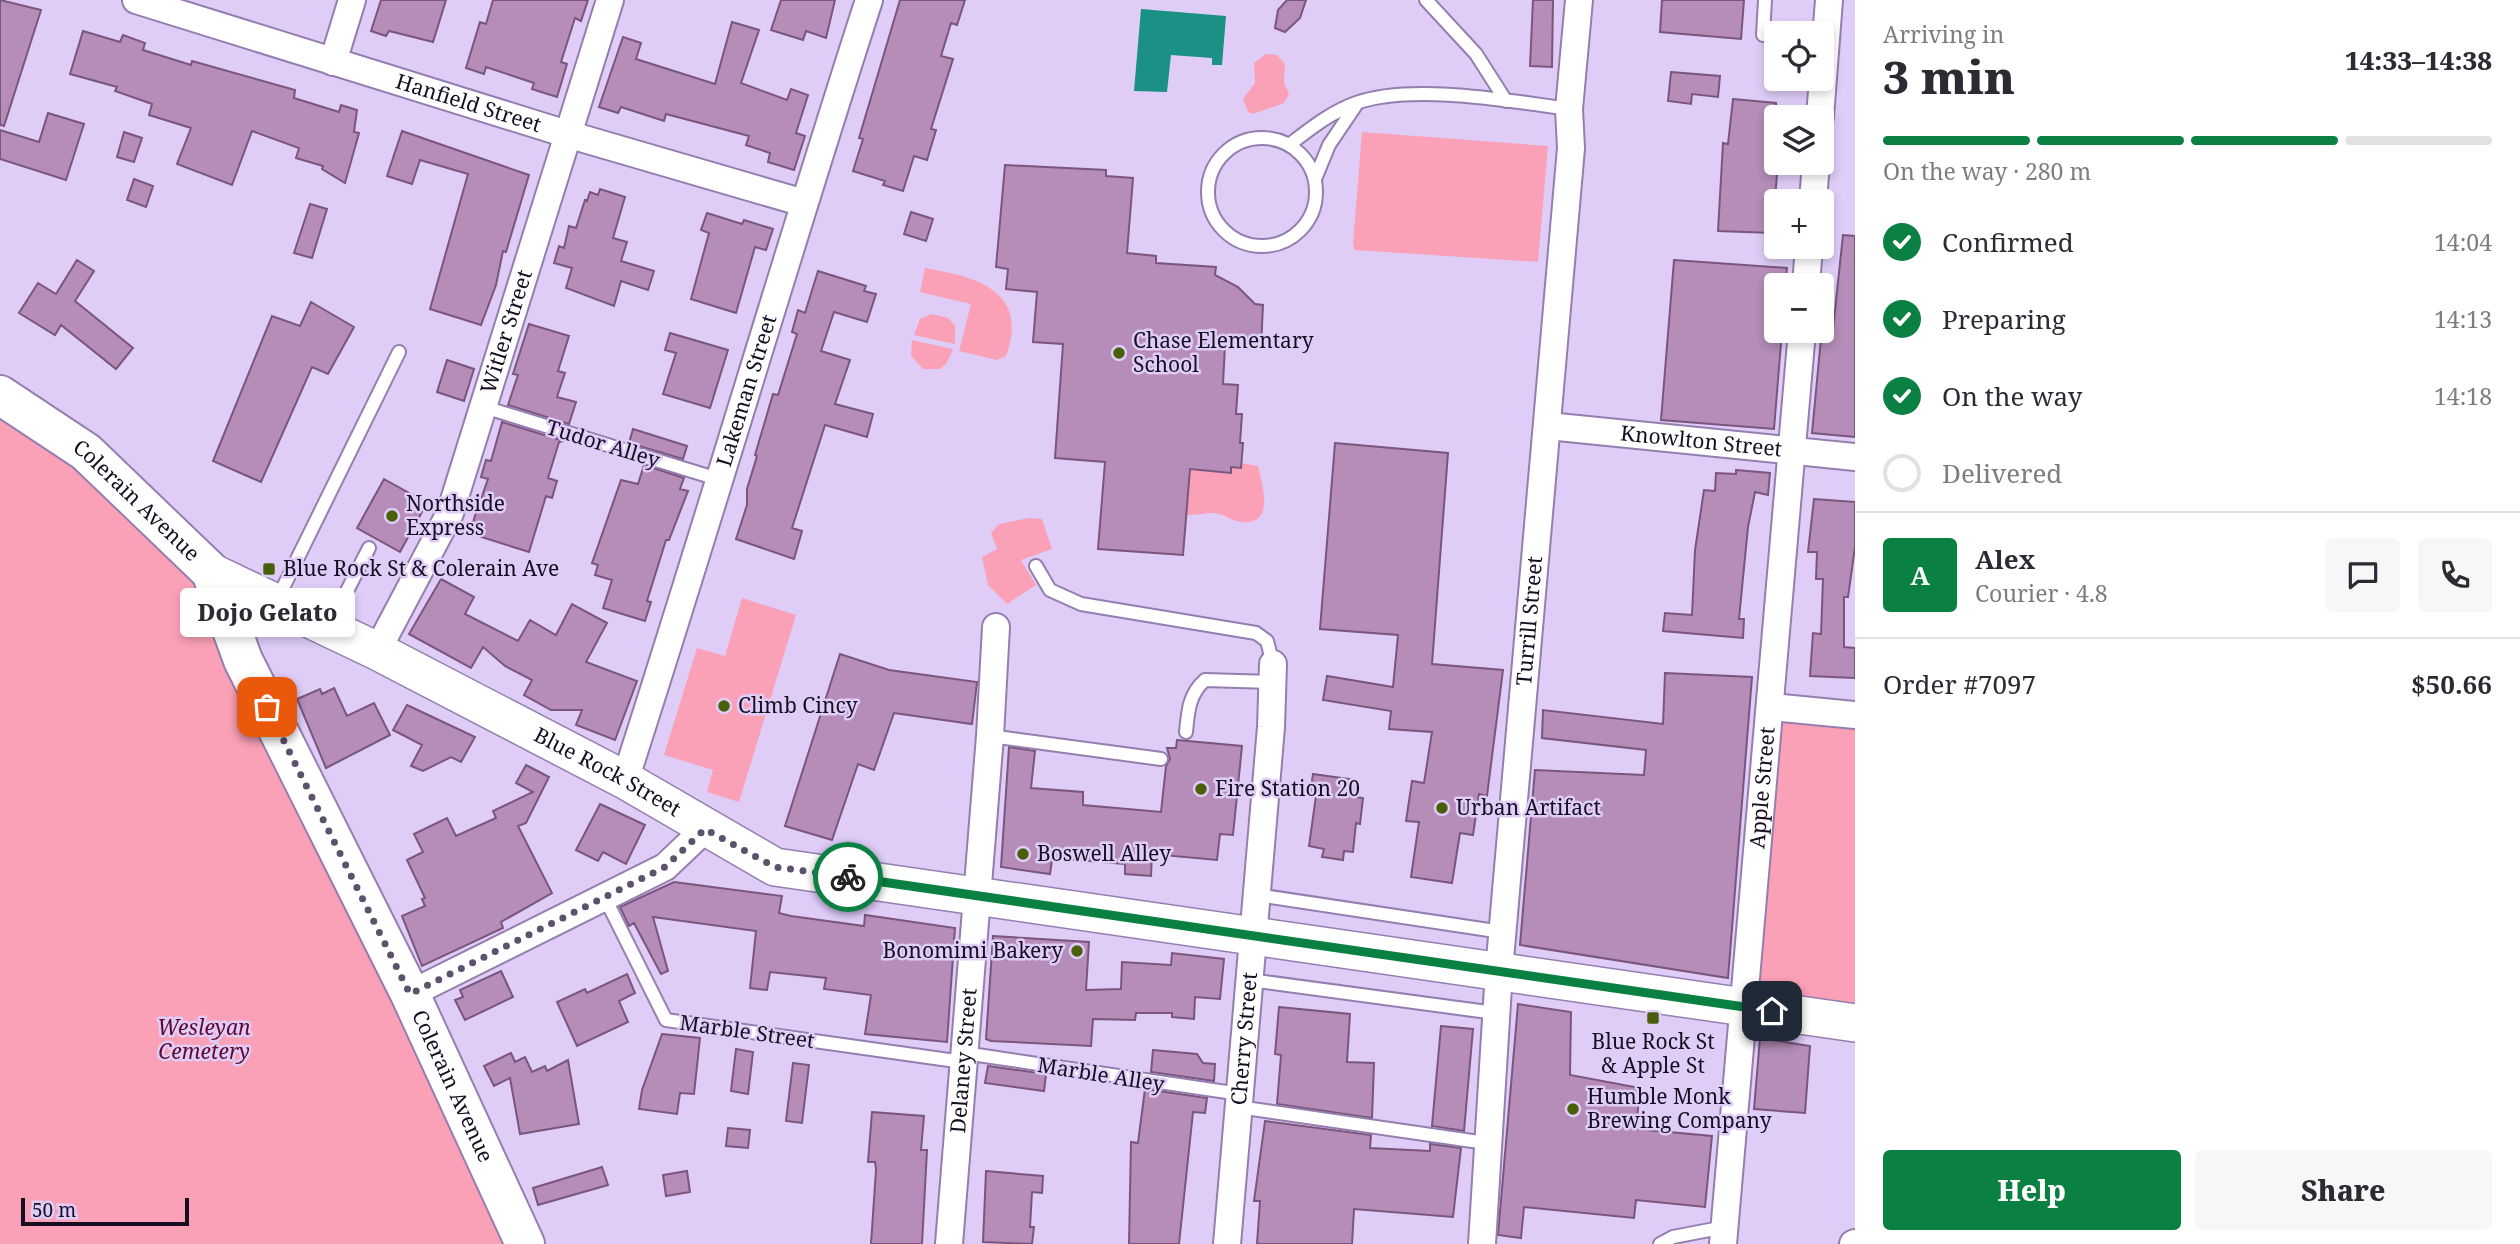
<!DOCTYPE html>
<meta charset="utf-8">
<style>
:root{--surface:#fff;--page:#f7f7f7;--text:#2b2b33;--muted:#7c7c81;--line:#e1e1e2;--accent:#0b8043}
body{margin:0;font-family:"Noto Serif",serif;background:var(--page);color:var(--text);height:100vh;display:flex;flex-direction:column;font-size:26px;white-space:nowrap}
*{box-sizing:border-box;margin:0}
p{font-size:23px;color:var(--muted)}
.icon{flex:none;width:38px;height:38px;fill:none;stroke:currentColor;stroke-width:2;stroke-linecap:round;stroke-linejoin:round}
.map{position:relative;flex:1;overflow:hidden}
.panel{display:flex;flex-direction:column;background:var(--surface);width:665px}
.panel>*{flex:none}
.controls{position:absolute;left:1764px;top:21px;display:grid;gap:14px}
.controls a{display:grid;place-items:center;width:70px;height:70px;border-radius:7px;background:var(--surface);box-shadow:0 4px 10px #0003;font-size:35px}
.scale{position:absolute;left:21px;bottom:18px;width:168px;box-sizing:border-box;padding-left:7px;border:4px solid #170f21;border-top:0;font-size:19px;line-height:24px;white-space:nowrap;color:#170f21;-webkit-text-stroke:5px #dfcdf8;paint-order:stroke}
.pin{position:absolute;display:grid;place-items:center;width:60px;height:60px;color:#fff;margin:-30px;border-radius:14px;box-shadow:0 4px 10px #0006}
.courier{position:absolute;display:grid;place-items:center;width:70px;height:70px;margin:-35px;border:5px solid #0b8043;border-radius:50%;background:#fff;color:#222;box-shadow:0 2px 9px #0007}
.bubble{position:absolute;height:49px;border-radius:7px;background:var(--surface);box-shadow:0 4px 10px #0003;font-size:23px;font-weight:800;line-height:49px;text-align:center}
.summary em{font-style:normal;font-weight:800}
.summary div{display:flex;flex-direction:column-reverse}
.summary{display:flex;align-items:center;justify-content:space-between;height:119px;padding:0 28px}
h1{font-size:46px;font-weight:800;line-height:52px}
.bar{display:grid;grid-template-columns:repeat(4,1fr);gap:10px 7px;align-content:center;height:84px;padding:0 28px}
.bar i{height:9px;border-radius:5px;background:var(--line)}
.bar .active{background:var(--accent)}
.bar p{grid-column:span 4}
.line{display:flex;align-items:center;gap:18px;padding:0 28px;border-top:2px solid var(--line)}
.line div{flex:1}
.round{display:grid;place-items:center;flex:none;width:74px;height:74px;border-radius:7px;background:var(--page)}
ol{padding:0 28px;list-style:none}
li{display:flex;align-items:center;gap:21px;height:77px}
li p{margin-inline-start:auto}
li .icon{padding:7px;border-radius:50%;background:var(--accent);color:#fff;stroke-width:4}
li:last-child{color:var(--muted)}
li i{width:38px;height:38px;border:4px solid var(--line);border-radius:50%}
.cta{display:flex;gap:14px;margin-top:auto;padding:14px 28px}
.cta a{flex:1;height:80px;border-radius:7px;background:var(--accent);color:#fff;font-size:28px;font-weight:800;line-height:80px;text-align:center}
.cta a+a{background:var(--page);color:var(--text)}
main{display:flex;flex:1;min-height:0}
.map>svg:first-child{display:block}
.green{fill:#fba1b7}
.water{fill:#1b9084}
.building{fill:#b58db8;stroke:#7a557d;stroke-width:2}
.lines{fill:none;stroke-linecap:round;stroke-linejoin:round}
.lane-casing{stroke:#947eb0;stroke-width:16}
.street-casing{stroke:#947eb0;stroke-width:30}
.secondary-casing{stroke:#947eb0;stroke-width:40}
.primary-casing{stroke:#947eb0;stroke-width:42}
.lane{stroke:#fff;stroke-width:12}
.street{stroke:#fff;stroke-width:26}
.secondary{stroke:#fff;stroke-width:37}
.primary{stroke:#fff;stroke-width:38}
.done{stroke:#5d526c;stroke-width:7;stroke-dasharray:0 12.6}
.route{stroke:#0b8043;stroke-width:9}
.poi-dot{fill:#4a5f09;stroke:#dfcdf8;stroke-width:2.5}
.labels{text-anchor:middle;stroke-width:5;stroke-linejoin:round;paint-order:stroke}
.street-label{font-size:21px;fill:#170f21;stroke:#dfcdf8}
.poi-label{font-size:21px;fill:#170f21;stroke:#dfcdf8;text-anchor:start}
.park-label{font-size:21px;font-style:italic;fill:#61072c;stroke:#dfcdf8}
</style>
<main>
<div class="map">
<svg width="1855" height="1244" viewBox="0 0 1855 1244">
<rect width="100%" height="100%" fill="#dfcdf8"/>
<!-- green -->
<path class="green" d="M1266 54 1277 55 1285 64 1284 83 1289 94 1284 103 1253 114 1248 112 1243 99 1255 83 1254 63Z
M1362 132 1548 146 1538 262 1355 250 1353 244Z
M925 268C976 277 1030 290 1006 356L997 360 959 351 971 304 920 292Z
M932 314 948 318 955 325V344L914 335 920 319Z
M912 340 953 349 947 363 940 369H923L911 356Z
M0 395 211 572 525 1244H0Z
M1241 463 1258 466C1262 484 1276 526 1241 522 1232 521 1224 514 1215 513 1205 513 1196 515 1186 515L1188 487 1164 467 1230 472 1231 467Z
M1029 518 1042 519 1052 549 1021 560 1036 585 1007 604 988 585 982 557 997 549 991 533 999 524Z
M742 598 796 615 739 802 707 792 713 770 664 755 697 648 725 656Z
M1771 707 1855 715V1023L1745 1007Z"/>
<!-- water -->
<path class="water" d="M1141 9 1226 16 1222 65H1212V58L1171 55 1167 92 1134 91Z"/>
<!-- building -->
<path class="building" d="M0 0 41 10 4 126 0 125Z
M381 0H446L433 42 389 31 386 36 371 31Z
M493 0H588L581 21 575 18 561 62 567 64 557 97 532 89 534 83 486 67 484 74 466 68 480 22 486 24Z
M781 0H835L826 38 806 31 803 40 771 30Z
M900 0H965L957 25 951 23 941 56 953 59 931 129 936 130 927 160 914 156 903 191 883 185 885 181 853 171 863 139 859 138Z
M1287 0H1306L1300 18 1285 32 1275 28 1278 10Z
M1533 0H1553L1552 67 1530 66Z
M1662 0H1744L1741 39 1660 32Z
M732 22 759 30 741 83 787 100 791 89 808 95 796 133 805 136 794 170 768 162 770 153 746 145 749 136 666 114 664 121 621 107 618 113 599 107 623 37 641 43 636 59 715 84Z
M83 31 120 42 123 35 145 43 143 50 191 65 192 61 295 90 294 98 339 112 341 105 357 110 354 132 359 133 345 183 322 169 323 166 296 158 299 148 252 131 232 185 177 164 191 128 149 115 152 104 115 91 117 87 70 74Z
M1671 72 1720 76 1718 97 1692 94 1691 104 1668 101Z
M1733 99 1776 103 1778 163 1772 233 1718 231 1723 143 1728 144Z
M48 113 84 124 66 180 0 159V130L39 142Z
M402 131 529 175 506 252 503 251 496 285 481 325 430 309 468 174 420 160 412 184 387 176Z
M124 132 142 138 134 162 117 157Z
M1005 165 1106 170V176L1133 178 1127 253 1156 256V263L1216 267 1215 275 1238 287 1255 304 1263 305 1261 348 1225 345 1223 384 1238 385 1236 414H1242L1240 443H1243L1241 468 1231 467V473L1190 469 1183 555 1098 549 1105 462 1055 458 1063 344 1033 342 1037 292 1006 289 1008 269 996 267Z
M134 179 153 186 146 207 127 200Z
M600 189 625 197 613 238 627 242 621 261 654 271 648 290 621 281 614 306 566 288 572 268 554 263 559 246 564 248 569 226 576 228 585 200 587 201 590 192 598 195Z
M310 204 327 209 312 258 294 253Z
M911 212 933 219 926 241 904 234Z
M707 213 742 224 744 220 773 229 766 250 755 247 736 313 691 299 709 233 701 230Z
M1843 235 1855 236V437L1812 433 1822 328 1833 329Z
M77 260 94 271 75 301 133 348 116 369 61 325 55 335 19 313 38 283 56 294Z
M1674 260 1787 268 1785 285H1776V331H1782L1774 429 1661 420Z
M818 271 866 286 864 291 876 294 867 322 834 312 821 351 850 360 835 404 873 414 867 437 825 425 792 528 802 531 794 559 736 539 747 505V489L757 456 755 455 773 394 778 395 797 334 792 332 798 310 805 313Z
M311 302 354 327 328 374 312 367 261 482 213 461 272 316 300 326Z
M529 324 569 336 558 371 565 373 557 397 576 402 569 424 508 405 518 375 513 374Z
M670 333 728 350 710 408 663 394 676 353 665 350Z
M447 360 474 369 464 401 437 392Z
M502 422 564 441 559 442 548 478 557 481 552 498 546 496 529 552 469 533 488 479 481 477 486 460 491 461Z
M633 429 687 446 683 459 629 443Z
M1335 443 1448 453 1432 664 1503 670 1487 796 1479 794 1473 835 1460 833 1452 883 1411 877 1419 822 1406 821 1412 781 1424 783 1432 732 1389 729 1391 711 1323 700 1327 676 1393 687 1398 635 1320 629Z
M644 465 684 478 680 489 688 491 669 540H666L647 601 651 602 645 621 603 608 612 580 595 575 598 565 592 563 621 480 638 484Z
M1736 470 1770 473 1768 495 1755 492 1748 527 1739 619H1744L1743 638 1663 631 1665 613 1692 615 1695 550 1704 490 1715 491 1716 473 1736 474Z
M384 479 427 503 400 552 357 528Z
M1814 499 1855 502V547L1848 597H1844V647L1855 648V678L1810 676 1813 633 1821 634 1823 579H1816L1817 552H1808Z
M441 579 474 597 465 614 518 641 530 620 556 635 572 604 607 623 586 662 637 681 615 740 576 725 582 710H551L524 695 532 680 505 666 483 647 471 668 409 634Z
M840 654 889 670 977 682 972 724 894 713 874 770 858 764 832 840 785 826Z
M1665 673 1752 677 1728 978 1520 945 1535 770 1644 775 1646 750 1542 738 1543 710 1663 724Z
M334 688 347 716 374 703 390 735 326 768 297 699 320 689 322 694Z
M407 705 475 737 461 762 451 757 423 771 411 766 422 745 393 730Z
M1177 740 1242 746 1233 835 1220 834 1217 860 1152 854 1151 876 1125 874V864L1078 860H1052L1050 874 1001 867 1009 747 1035 751 1031 788 1083 792V805L1161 812 1166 766 1170 759 1167 748H1176Z
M526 765 549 777 526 823 518 826 552 893 501 922 503 928 422 966 402 916 425 906 422 899 425 898 407 860 423 852 414 834 447 818 456 836 496 818 493 811 533 792 516 783Z
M1313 774 1357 780 1355 797 1363 798 1360 824 1356 823 1353 852 1344 851 1343 860 1322 857 1324 849 1309 846 1316 796 1310 795Z
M600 804 645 825 626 864 603 852 598 861 576 850Z
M674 882 782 896 779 913 791 916 864 926 865 915 955 928 947 1042 865 1034 871 995 824 989 826 978 770 972 767 990 750 988 756 931 653 917 668 971 661 974 634 923 629 926 620 907Z
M993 936 1089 942 1086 990 1121 989 1122 962 1171 965 1172 953 1224 959 1220 999 1195 997 1194 1019 1172 1017V1013H1136L1135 1020 1093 1019 1091 1046 991 1041 986 1039Z
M501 971 513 997 465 1020 455 1000 463 997 460 990Z
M627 974 635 993 619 1001 628 1022 577 1046 557 1002 585 989 587 993Z
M1518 1004 1571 1012 1570 1075 1640 1088 1636 1129 1712 1136 1705 1207 1636 1200 1634 1218 1524 1207 1521 1238 1498 1235Z
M1279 1007 1350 1014 1347 1062 1374 1063 1372 1118 1277 1104 1281 1055 1275 1054Z
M1441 1026 1473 1029 1464 1131 1432 1126Z
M662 1034 700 1038 694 1094 680 1093 677 1114 639 1109 642 1090Z
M1760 1038 1810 1046 1805 1113 1754 1109Z
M736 1049 753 1052 748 1094 731 1091Z
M1153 1050 1197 1054 1203 1063 1215 1064 1214 1081 1151 1072Z
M511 1053 515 1062 525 1057 532 1072 545 1066 547 1071 568 1060 579 1124 520 1134 510 1078 494 1086 484 1066Z
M793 1063 809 1065 802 1123 786 1121Z
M988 1066 1046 1074 1044 1091 985 1083Z
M1145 1089 1207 1098 1205 1113 1193 1112 1179 1244H1129L1131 1142 1138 1143Z
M872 1112 924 1116 921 1150H927L922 1244H871L876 1170 875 1162H868Z
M1265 1121 1371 1135 1370 1148 1430 1151V1144L1461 1148 1453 1217 1354 1209 1352 1244H1257L1260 1201H1254Z
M728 1128 750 1130 748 1148 726 1146Z
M602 1167 608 1185 538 1205 533 1188Z
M687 1171 690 1192 666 1196 663 1175Z
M986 1171 1043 1176 1042 1193 1032 1192 1030 1227H1034L1032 1244 983 1242Z"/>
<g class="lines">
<defs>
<path id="lane" d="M1426 0 1476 54 1506 101
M1763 35 1765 0
M1208 192a54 54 0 1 1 108 0a54 54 0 1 1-108 0Z
M1289 145C1310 129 1331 112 1356 103 1411 83 1511 101 1569 109
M1315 179 1329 145 1356 105
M484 407 721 480
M1036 566 1050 590 1081 604 1256 633 1267 641 1273 664
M277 600 399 352
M329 626 369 548
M1186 732C1188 711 1189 694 1205 680L1272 682
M990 736 1161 759
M1257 895 1502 932
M605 898 666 1020 963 1062
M1250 980 1495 1013
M964 1053 1240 1094
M1238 1107 1486 1143
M1660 1244 1673 1237 1725 1227"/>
<g id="street">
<path id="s1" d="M136 0 567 134 804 203"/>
<path d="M333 62 352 0"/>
<path d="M1820 117 1829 0"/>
<path d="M1813 201 1816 163"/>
<path d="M1806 285 1809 247"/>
<path id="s2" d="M1548 426 1855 457"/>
<path id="s3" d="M377 651 450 513 610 0"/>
<path d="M1771 707 1855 715"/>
<path id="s4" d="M625 780C709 521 785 259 869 0"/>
<path d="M410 994 665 867 705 829"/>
<path id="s5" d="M949 1244 990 736 996 627"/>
<path id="s6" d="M1227 1244 1271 727 1273 664"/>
<path id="s7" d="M1482 1244 1499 971 1571 148 1569 109 1579 0"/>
<path id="s8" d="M1723 1244 1802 331"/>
<path d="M1853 1244 1855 1243"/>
</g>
<g id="secondary">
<path id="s9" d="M211 572 377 651 625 780 775 867 1855 1023"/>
</g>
<g id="primary">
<path id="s10" d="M0 395 86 452 211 572 243 660 410 994 525 1244"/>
</g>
</defs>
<!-- lane casing -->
<use href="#lane" class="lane-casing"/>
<!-- street casing -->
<use href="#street" class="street-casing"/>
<!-- secondary casing -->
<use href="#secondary" class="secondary-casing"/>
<!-- primary casing -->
<use href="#primary" class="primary-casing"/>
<!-- lane -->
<use href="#lane" class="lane"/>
<!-- street -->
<use href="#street" class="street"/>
<!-- secondary -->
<use href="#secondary" class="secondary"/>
<!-- primary -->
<use href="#primary" class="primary"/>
</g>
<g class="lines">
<!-- done -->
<path class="done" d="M267 707 410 994 665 867 705 829 775 867 848 877"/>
<!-- route -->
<path class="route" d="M848 877 1772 1011"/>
</g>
<!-- markers -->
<g class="poi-dot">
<circle cx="1119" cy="353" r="7"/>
<circle cx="392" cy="516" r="7"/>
<rect x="262" y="562" width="14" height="14" rx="3.5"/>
<circle cx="724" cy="706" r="7"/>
<circle cx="1201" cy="789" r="7"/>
<circle cx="1442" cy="808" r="7"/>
<circle cx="1023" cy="854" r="7"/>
<circle cx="1077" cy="951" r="7"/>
<rect x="1646" y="1011" width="14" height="14" rx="3.5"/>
<circle cx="1573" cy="1109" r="7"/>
</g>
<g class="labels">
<!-- street labels -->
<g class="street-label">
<text dy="7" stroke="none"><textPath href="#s1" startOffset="348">Hanfield Street</textPath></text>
<text dy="7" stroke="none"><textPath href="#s3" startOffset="346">Witler Street</textPath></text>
<text dy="7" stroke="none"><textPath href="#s4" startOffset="408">Lakeman Street</textPath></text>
<text dy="7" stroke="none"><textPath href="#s2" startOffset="154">Knowlton Street</textPath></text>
<text transform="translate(603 444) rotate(17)" y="7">Tudor Alley</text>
<text dy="7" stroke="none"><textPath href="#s10" startOffset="173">Colerain Avenue</textPath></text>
<text dy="7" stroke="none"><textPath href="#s7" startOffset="625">Turrill Street</textPath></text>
<text dy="7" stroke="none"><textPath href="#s9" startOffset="444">Blue Rock Street</textPath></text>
<text dy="7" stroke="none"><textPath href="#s8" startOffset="458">Apple Street</textPath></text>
<text transform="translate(747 1032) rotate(8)" y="7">Marble Street</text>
<text dy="7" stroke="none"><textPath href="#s6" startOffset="206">Cherry Street</textPath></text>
<text dy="7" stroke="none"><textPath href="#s5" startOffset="184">Delaney Street</textPath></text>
<text transform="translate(1101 1075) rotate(9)" y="7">Marble Alley</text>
<text dy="7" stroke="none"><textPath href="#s10" startOffset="845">Colerain Avenue</textPath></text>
</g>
<!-- poi labels -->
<g class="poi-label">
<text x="1133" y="348">Chase Elementary<tspan x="1133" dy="24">School</tspan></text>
<text x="406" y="511">Northside<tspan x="406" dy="24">Express</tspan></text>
<text x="283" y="576">Blue Rock St &amp; Colerain Ave</text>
<text x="738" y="713">Climb Cincy</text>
<text x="1215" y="796">Fire Station 20</text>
<text x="1456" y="815">Urban Artifact</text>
<text x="1037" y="861">Boswell Alley</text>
<text x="1063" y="958" text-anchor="end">Bonomimi Bakery</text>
<text x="1653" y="1049" text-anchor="middle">Blue Rock St<tspan x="1653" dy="24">&amp; Apple St</tspan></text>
<text x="1587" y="1104">Humble Monk<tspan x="1587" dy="24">Brewing Company</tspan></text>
</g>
<!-- park labels -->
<g class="park-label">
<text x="204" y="1035">Wesleyan<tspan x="204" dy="24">Cemetery</tspan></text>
</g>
</g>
</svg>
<div class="controls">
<a><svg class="icon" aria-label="locate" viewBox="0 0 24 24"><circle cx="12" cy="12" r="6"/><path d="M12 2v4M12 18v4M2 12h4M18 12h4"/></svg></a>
<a><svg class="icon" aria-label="layers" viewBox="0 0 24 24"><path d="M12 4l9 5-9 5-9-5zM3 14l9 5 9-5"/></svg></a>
<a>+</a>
<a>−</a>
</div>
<div class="scale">50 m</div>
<div class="pin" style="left:267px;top:707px;background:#ea580c"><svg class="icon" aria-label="bag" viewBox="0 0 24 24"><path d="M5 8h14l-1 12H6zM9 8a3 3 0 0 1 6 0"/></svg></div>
<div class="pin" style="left:1772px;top:1011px;background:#1f2937"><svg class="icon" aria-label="home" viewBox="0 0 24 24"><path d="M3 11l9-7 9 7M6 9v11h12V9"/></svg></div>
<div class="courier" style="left:848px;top:877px"><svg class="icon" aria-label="bike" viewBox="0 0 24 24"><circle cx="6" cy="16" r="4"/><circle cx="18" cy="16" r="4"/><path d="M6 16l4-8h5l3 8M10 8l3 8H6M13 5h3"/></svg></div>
<div class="bubble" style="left:180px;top:588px;width:175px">Dojo Gelato</div>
</div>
<section class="panel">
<div class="summary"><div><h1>3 min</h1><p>Arriving in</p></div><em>14:33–14:38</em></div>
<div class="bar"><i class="active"></i><i class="active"></i><i class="active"></i><i></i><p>On the way · 280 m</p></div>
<ol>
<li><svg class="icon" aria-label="check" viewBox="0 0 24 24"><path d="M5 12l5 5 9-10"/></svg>Confirmed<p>14:04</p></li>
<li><svg class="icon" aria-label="check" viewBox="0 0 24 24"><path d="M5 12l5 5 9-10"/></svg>Preparing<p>14:13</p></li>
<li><svg class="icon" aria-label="check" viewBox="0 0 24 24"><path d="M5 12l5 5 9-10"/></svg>On the way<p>14:18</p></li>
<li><i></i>Delivered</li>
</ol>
<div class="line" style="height:126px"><b class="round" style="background:var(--accent);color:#fff">A</b><div><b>Alex</b><p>Courier · 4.8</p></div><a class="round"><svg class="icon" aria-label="chat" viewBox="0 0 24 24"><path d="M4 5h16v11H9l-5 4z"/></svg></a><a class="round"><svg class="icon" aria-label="phone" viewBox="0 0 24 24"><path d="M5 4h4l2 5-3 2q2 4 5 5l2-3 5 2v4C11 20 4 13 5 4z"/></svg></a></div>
<div class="line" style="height:91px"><div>Order #7097</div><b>$50.66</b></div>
<div class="cta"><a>Help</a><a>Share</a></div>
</section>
</main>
